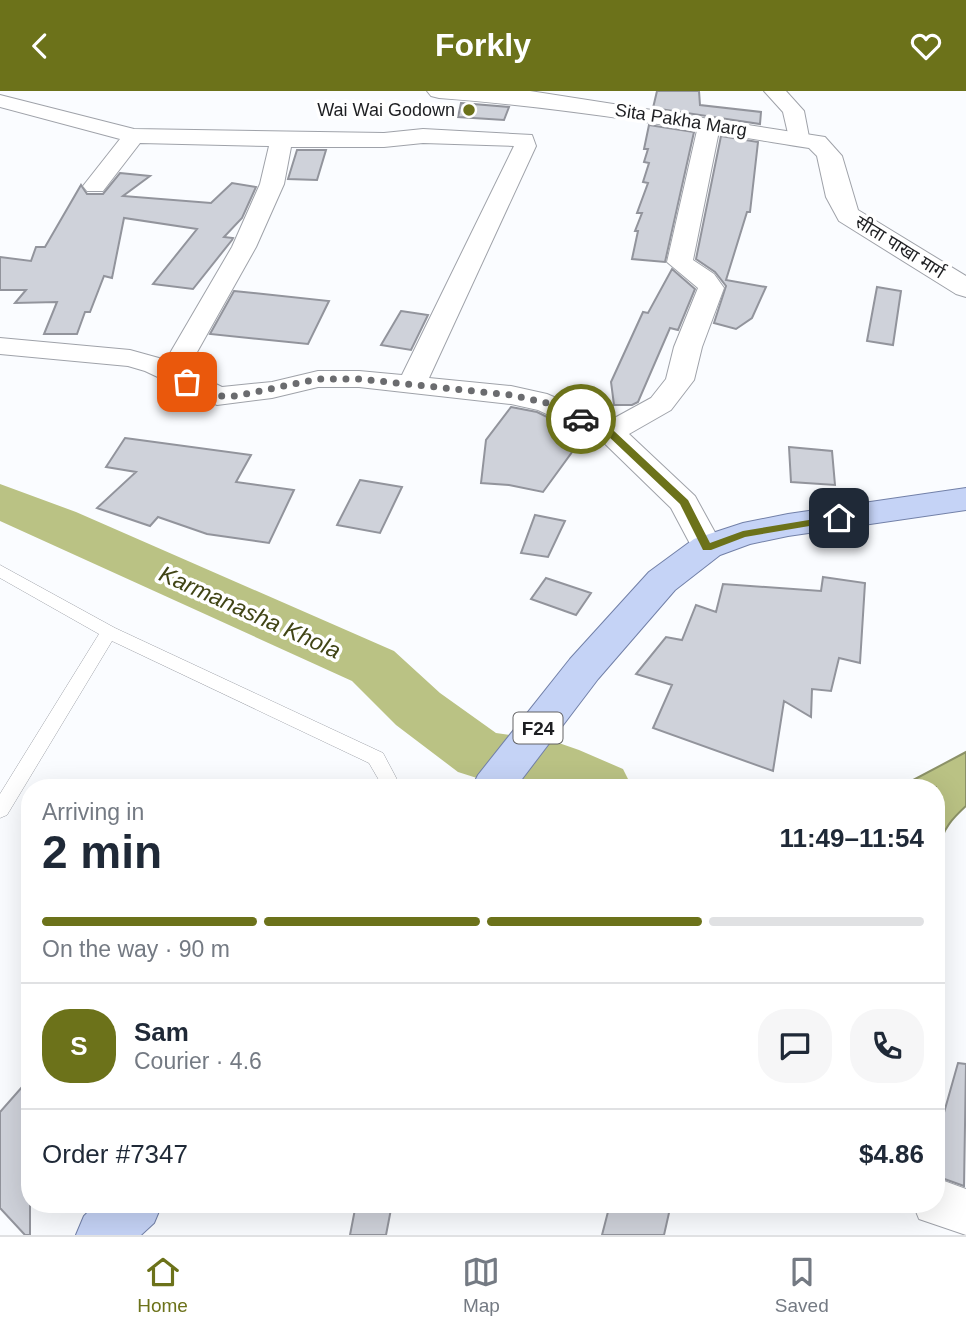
<!DOCTYPE html>
<meta charset="utf-8">
<style>
:root{--surface:#fff;--page:#f6f6f7;--text:#1f2937;--muted:#747a83;--line:#e0e1e3;--accent:#6c721a}
body{margin:0;font-family:Arial,"Noto Sans Devanagari",sans-serif;background:var(--page);color:var(--text);height:100vh;display:flex;flex-direction:column;font-size:26px;white-space:nowrap}
*{box-sizing:border-box;margin:0}
p{font-size:23px;color:var(--muted)}
.icon{flex:none;width:38px;height:38px;fill:none;stroke:currentColor;stroke-width:2;stroke-linecap:round;stroke-linejoin:round}
.map{position:relative;flex:1;overflow:hidden}
.sheet{position:absolute;left:21px;top:688px;width:924px;height:434px;display:flex;flex-direction:column;background:var(--surface);border-radius:28px;box-shadow:0 7px 28px #0002}
.sheet>*{flex:none}
.pin{position:absolute;display:grid;place-items:center;width:60px;height:60px;color:#fff;margin:-30px;border-radius:14px;box-shadow:0 4px 10px #0006}
.courier{position:absolute;display:grid;place-items:center;width:70px;height:70px;margin:-35px;border:5px solid #6c721a;border-radius:50%;background:#fff;color:#222;box-shadow:0 2px 9px #0007}
.overview em{font-style:normal;font-weight:800}
.overview div{display:flex;flex-direction:column-reverse}
.overview{display:flex;align-items:center;justify-content:space-between;height:119px;padding:0 21px}
h1{font-size:46px;font-weight:800;line-height:52px}
.bar{display:grid;grid-template-columns:repeat(4,1fr);gap:10px 7px;align-content:center;height:84px;padding:0 21px}
.bar i{height:9px;border-radius:5px;background:var(--line)}
.bar .current{background:var(--accent)}
.bar p{grid-column:span 4}
.line{display:flex;align-items:center;gap:18px;padding:0 21px;border-top:2px solid var(--line)}
.line div{flex:1}
.round{display:grid;place-items:center;flex:none;width:74px;height:74px;border-radius:28px;background:var(--page)}
header{display:flex;justify-content:space-between;align-items:center;height:91px;padding:0 21px;background:var(--accent);color:#fff;font-size:32px;font-weight:800}
.menu{display:flex;justify-content:space-around;align-items:center;height:98px;border-top:2px solid var(--line);background:var(--surface);font-size:19px;color:var(--muted)}
.menu a{display:grid;justify-items:center;gap:4px}
.menu .current{color:var(--accent)}
.map>svg:first-child{display:block}
.water{fill:#bac284;stroke:#8b9167;stroke-width:2}
.lines{fill:none;stroke-linecap:round;stroke-linejoin:round}
.river{fill:#bac284;fill-rule:evenodd}
.building{fill:#cfd2da;stroke:#92949c;stroke-width:2}
.lane-casing{stroke:#9fa2a9;stroke-width:1}
.street-casing{stroke:#9fa2a9;stroke-width:2}
.secondary-casing{stroke:#9fa2a9;stroke-width:2}
.primary-casing{stroke:#7280a8;stroke-width:2}
.lane{fill:#fff;fill-rule:evenodd}
.street{fill:#fff;fill-rule:evenodd}
.secondary{fill:#fff;fill-rule:evenodd}
.primary{fill:#c5d3f6;fill-rule:evenodd}
.route{fill:#6c721a}
.done{stroke:#6b6c6f;stroke-width:7;stroke-dasharray:0 12.6}
.poi-dot{fill:#6c721a;stroke:#fff;stroke-width:2.5}
.labels{text-anchor:middle;stroke-width:7;stroke-linejoin:round;paint-order:stroke}
.far-poi-label{font-size:18px;fill:#1e1f22;stroke:#fff;text-anchor:end}
.far-street-label{font-size:18px;fill:#1e1f22;stroke:#fff}
.shield{fill:#fff;stroke:#626264;stroke-width:2}
.shield-label{font-size:19px;font-weight:bold;fill:#1e1f22}
.water-label{font-size:23px;font-style:italic;fill:#414516;stroke:#fff}
</style>
<header><svg class="icon" aria-label="back" viewBox="0 0 24 24"><path d="M15 5l-7 7 7 7"/></svg>Forkly<svg class="icon" aria-label="heart" viewBox="0 0 24 24"><path d="M12 20l-8-8c-3-5 5-10 8-4 3-6 11-1 8 4z"/></svg></header>
<div class="map">
<svg width="966" height="1144" viewBox="0 0 966 1144">
<rect width="100%" height="100%" fill="#fafcff"/>
<!-- water -->
<path class="water" d="M512 650 596 682 611 696H500L485 694Z
M966 661V715C954 726 941 739 940 757 940 774 945 776 936 794V696H900Z"/>
<g class="lines">
<!-- river -->
<path class="river" d="M0 393 76 421 394 560 440 602 496 642 556 651 579 659 623 678 632 696H531L480 688 458 681 396 634 352 590 0 430Z"/>
</g>
<!-- building -->
<path class="building" d="M657 0H699L700 14 761 21 760 33 653 17Z
M461 12 509 16 504 29 458 26Z
M649 34 694 41 665 171 632 168 638 140H635L642 122H637L648 92 643 91 649 72 644 71 648 58H644Z
M721 45 758 51 750 121H747L726 189 766 196 752 227 736 238 714 232 726 195 715 181 696 168Z
M297 59H326L317 89 288 88Z
M120 82 150 85 123 105 211 112 232 92 256 96 242 127 224 146 233 147 232 149 193 198 153 193 197 138 124 127 112 187 104 185 90 221H85L77 243H44L57 211 15 212 26 199H0V166L31 170 36 156H45L81 94 87 103H103Z
M672 178 695 198 678 239 670 237 638 311 632 314H614L611 291 643 221 648 222Z
M877 196 901 200 893 254 867 250Z
M234 200 329 210 308 253 210 243Z
M401 220 428 224 411 259 381 254Z
M511 316 537 321 580 342 575 357 543 401 509 394 481 392 486 349Z
M125 347 251 364 236 391 294 399 269 452 207 443 158 426 150 435 97 417 136 381 106 376Z
M789 356 832 360 835 394 791 391Z
M360 389 402 396 380 442 337 434Z
M535 424 565 430 548 466 521 462Z
M823 486 865 492 860 572 839 567 831 600 812 598 811 626 784 610 773 680 653 637 672 594 636 583 666 546 682 549 696 514 716 521 723 493 821 500Z
M546 487 591 502 576 524 531 508Z
M958 972 966 973 964 1095 936 1085V1050Z
M30 987V1144H25L0 1117V1021Z
M356 1113H392L386 1144H350Z
M610 1113H671L664 1144H602Z"/>
<g class="lines">
<defs>
<path id="lane" d="M0 474 115 537 383 662 401 696H383L369 672 112 550 7 724 0 727V703L99 543 0 487Z"/>
<path id="street" d="M764 0H786L804 20 809 46 806 51H790L783 21Z
M0 4 134 38 384 42 423 38 532 44 536 55 429 287 511 295 547 303 609 330 651 307 666 288 674 256 698 197 667 171 698 35 701 30H717L720 35 693 169 714 183 724 197 702 256 694 289 671 319 629 343 695 405 723 456 718 464 707 467 696 464 671 417 600 348 538 319 511 313 359 296H318L272 307 217 314 145 280 128 275 0 263V247L130 259 166 269 232 156 260 93 269 55 140 52 103 100H87L83 95 120 48 0 16ZM423 52 514 55 402 284 359 280H318L272 291 222 296 187 279 256 156 284 93 291 56H384Z
M936 1087 966 1098V1144L919 1128 913 1113H936Z"/>
<path id="secondary" d="M427 0H530L825 46 842 65 858 119 966 185V206L956 203 839 130 826 106 817 65 809 57C685 37 563 16 439 7L431 5Z"/>
<path id="primary" d="M966 397V419L788 445 750 453 720 464 675 499 598 588 516 696H472L478 684 570 568 649 481 694 448 743 432 788 423Z
M96 1113H162L154 1132 141 1144H76L84 1125Z"/>
</defs>
<!-- lane casing -->
<use href="#lane" class="lane-casing"/>
<!-- street casing -->
<use href="#street" class="street-casing"/>
<!-- secondary casing -->
<use href="#secondary" class="secondary-casing"/>
<!-- primary casing -->
<use href="#primary" class="primary-casing"/>
<!-- lane -->
<use href="#lane" class="lane"/>
<!-- street -->
<use href="#street" class="street"/>
<!-- secondary -->
<use href="#secondary" class="secondary"/>
<!-- primary -->
<use href="#primary" class="primary"/>
</g>
<!-- route -->
<path class="route" d="M581 325 614 340 688 409 710 452 743 440 839 424 844 427 839 430 745 446 711 459H703L680 413 607 344 577 330 576 328Z"/>
<g class="lines">
<!-- done -->
<path class="done" d="M187 291 217 305H236L318 288H359L511 304 547 312 581 328"/>
</g>
<!-- markers -->
<circle class="poi-dot" cx="469" cy="19" r="7"/>
<g class="labels">
<!-- far-poi labels -->
<g class="far-poi-label">
<text x="455" y="25">Wai Wai Godown</text>
</g>
<!-- far-street labels -->
<g class="far-street-label">
<text transform="translate(681 29) rotate(9)" y="6">Sita Pakha Marg</text>
<text transform="translate(900 156) rotate(32)" y="6">सीता पाखा मार्ग</text>
</g>
<!-- shield labels -->
<rect class="shield" x="513.5" y="621.5" width="49" height="31" rx="5"/>
<g class="shield-label">
<text x="538" y="644">F24</text>
</g>
<!-- water labels -->
<g class="water-label">
<text transform="translate(250 521) rotate(24)" y="8">Karmanasha Khola</text>
</g>
</g>
</svg>
<div class="pin" style="left:187px;top:291px;background:#ea580c"><svg class="icon" aria-label="bag" viewBox="0 0 24 24"><path d="M5 8h14l-1 12H6zM9 8a3 3 0 0 1 6 0"/></svg></div>
<div class="pin" style="left:839px;top:427px;background:#1f2937"><svg class="icon" aria-label="home" viewBox="0 0 24 24"><path d="M3 11l9-7 9 7M6 9v11h12V9"/></svg></div>
<div class="courier" style="left:581px;top:328px"><svg class="icon" aria-label="car" viewBox="0 0 24 24"><path d="M5 17H2v-5l4-1 3-4h7l3 4 3 1v5h-3M9 17h6M6 11h13"/><circle cx="7" cy="17" r="2"/><circle cx="17" cy="17" r="2"/></svg></div>
<section class="sheet">
<div class="overview"><div><h1>2 min</h1><p>Arriving in</p></div><em>11:49–11:54</em></div>
<div class="bar"><i class="current"></i><i class="current"></i><i class="current"></i><i></i><p>On the way · 90 m</p></div>
<div class="line" style="height:126px"><b class="round" style="background:var(--accent);color:#fff">S</b><div><b>Sam</b><p>Courier · 4.6</p></div><a class="round"><svg class="icon" aria-label="chat" viewBox="0 0 24 24"><path d="M4 5h16v11H9l-5 4z"/></svg></a><a class="round"><svg class="icon" aria-label="phone" viewBox="0 0 24 24"><path d="M5 4h4l2 5-3 2q2 4 5 5l2-3 5 2v4C11 20 4 13 5 4z"/></svg></a></div>
<div class="line" style="height:91px"><div>Order #7347</div><b>$4.86</b></div>
</section>
</div>
<nav class="menu">
<a class="current"><svg class="icon" aria-label="home" viewBox="0 0 24 24"><path d="M3 11l9-7 9 7M6 9v11h12V9"/></svg>Home</a>
<a><svg class="icon" aria-label="map" viewBox="0 0 24 24"><path d="M3 6l6-2 6 2 6-2v14l-6 2-6-2-6 2zM9 4v14M15 6v14"/></svg>Map</a>
<a><svg class="icon" aria-label="saved" viewBox="0 0 24 24"><path d="M7 4h10v16l-5-4-5 4z"/></svg>Saved</a>
</nav>
